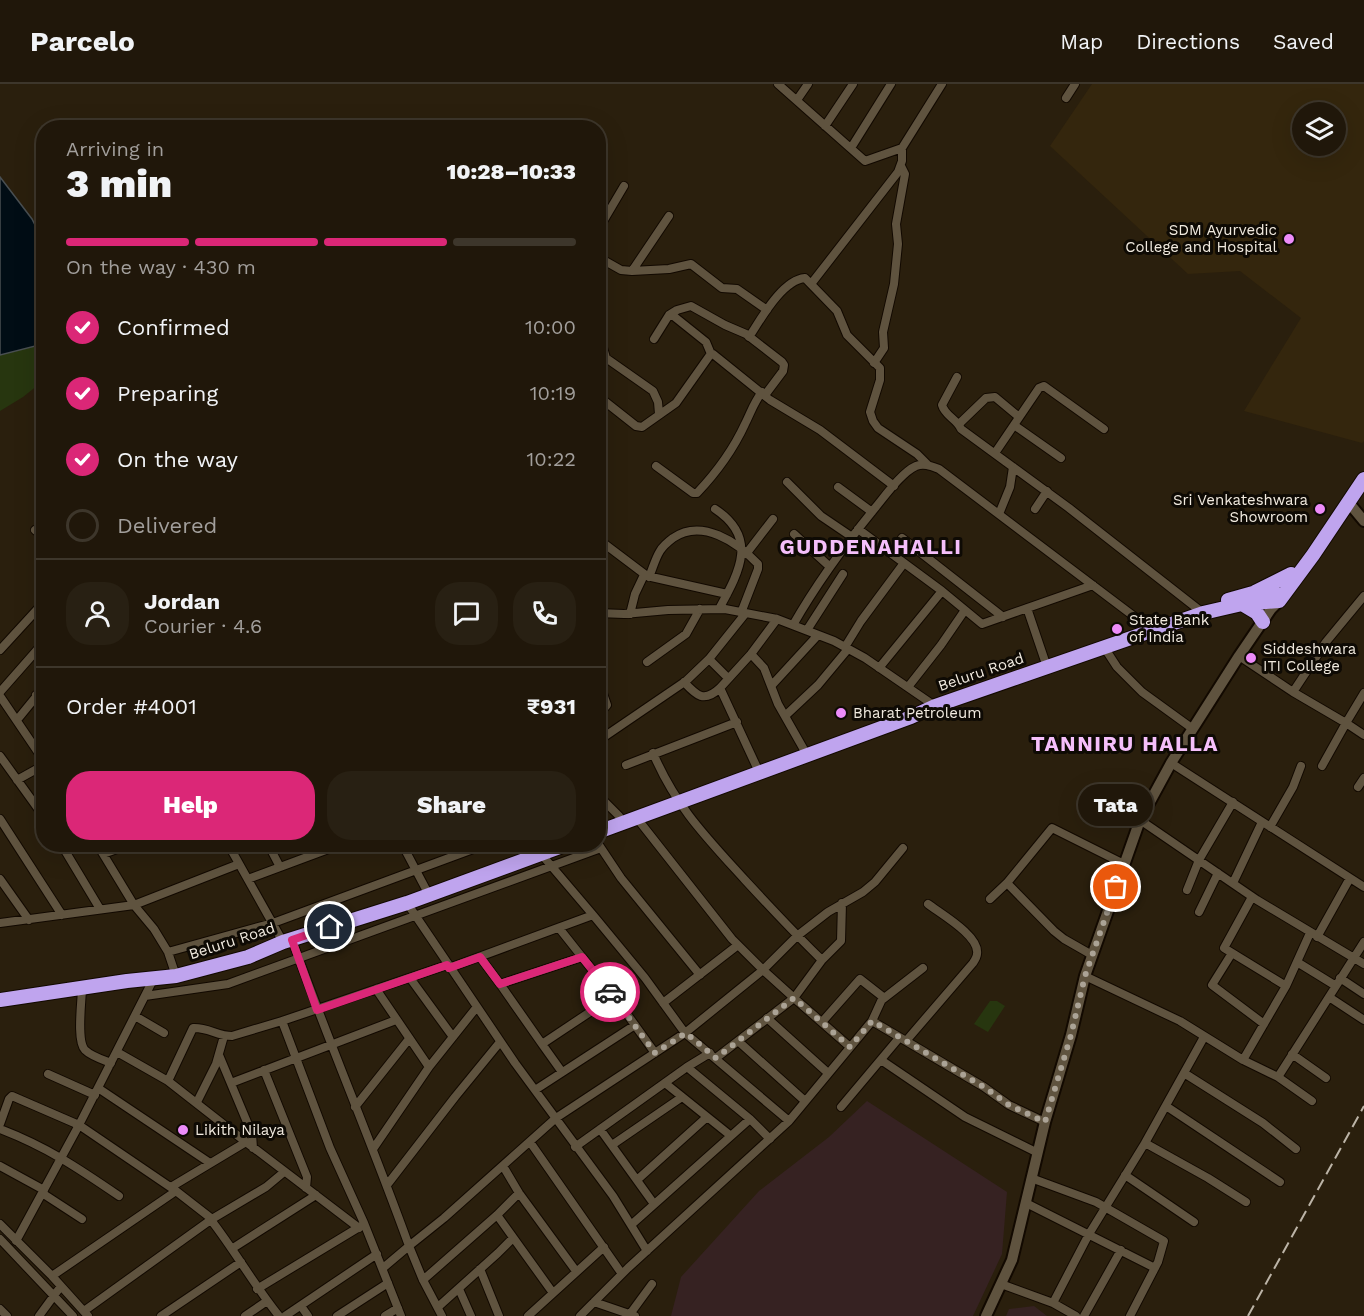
<!DOCTYPE html>
<meta charset="utf-8">
<style>
:root{--surface:#20170a;--page:#282013;--text:#f1f3f6;--muted:#a29f9c;--line:#3d362b;--accent:#db2777}
body{margin:0;font-family:"Work Sans",sans-serif;background:var(--page);color:var(--text);height:100vh;display:flex;flex-direction:column;font-size:22px;white-space:nowrap}
*{box-sizing:border-box;margin:0}
p{font-size:20px;color:var(--muted)}
.icon{flex:none;width:33px;height:33px;fill:none;stroke:currentColor;stroke-width:2;stroke-linecap:round;stroke-linejoin:round}
.map{position:relative;flex:1;overflow:hidden}
.panel{position:absolute;left:36px;top:36px;width:570px;height:732px;display:flex;flex-direction:column;background:var(--surface);border-radius:24px;box-shadow:0 6px 24px #0002,0 0 0 2px var(--line)}
.panel>*{flex:none}
.controls{position:absolute;left:1292px;top:18px;display:grid;gap:12px}
.controls a{display:grid;place-items:center;width:54px;height:54px;border-radius:50%;background:var(--surface);box-shadow:0 6px 24px #0002,0 0 0 2px var(--line);font-size:30px}
.pin{position:absolute;display:grid;place-items:center;width:51px;height:51px;color:#fff;margin:-26px;border:3px solid #fff;border-radius:50%;box-shadow:0 2px 6px #0007}
.courier{position:absolute;display:grid;place-items:center;width:60px;height:60px;margin:-30px;border:4px solid #db2777;border-radius:50%;background:#fff;color:#222;box-shadow:0 2px 8px #0007}
.bubble{position:absolute;height:42px;border-radius:21px;background:var(--surface);box-shadow:0 6px 24px #0002,0 0 0 2px var(--line);font-size:20px;font-weight:800;line-height:42px;text-align:center}
.headline em{font-style:normal;font-weight:800}
.headline div{display:flex;flex-direction:column-reverse}
.headline{display:flex;align-items:center;justify-content:space-between;height:102px;padding:0 30px}
h1{font-size:39px;font-weight:800;line-height:45px}
.bar{display:grid;grid-template-columns:repeat(4,1fr);gap:9px 6px;align-content:center;height:72px;padding:0 30px}
.bar i{height:8px;border-radius:4px;background:var(--line)}
.bar .selected{background:var(--accent)}
.bar p{grid-column:span 4}
.line{display:flex;align-items:center;gap:15px;padding:0 30px;border-top:2px solid var(--line)}
.line div{flex:1}
.round{display:grid;place-items:center;flex:none;width:63px;height:63px;border-radius:24px;background:var(--page)}
ol{padding:0 30px;list-style:none}
li{display:flex;align-items:center;gap:18px;height:66px}
li p{margin-inline-start:auto}
li .icon{padding:6px;border-radius:50%;background:var(--accent);color:#fff;stroke-width:4}
li:last-child{color:var(--muted)}
li i{width:33px;height:33px;border:3px solid var(--line);border-radius:50%}
.primary-button{display:flex;gap:12px;margin-top:auto;padding:12px 30px}
.primary-button a{flex:1;height:69px;border-radius:24px;background:var(--accent);color:#fff;font-size:24px;font-weight:800;line-height:69px;text-align:center}
.primary-button a+a{background:var(--page);color:var(--text)}
header{display:flex;align-items:center;gap:36px;box-sizing:border-box;height:84px;padding:0 30px;background:var(--surface);border-bottom:2px solid var(--line)}
header strong{font-size:28px}
nav{display:flex;gap:33px;margin-inline-start:auto;font-size:21px}
.map>svg:first-child{display:block}
.built{fill:#34260d;fill-rule:evenodd}
.industrial{fill:#362222}
.green{fill:#27360f}
.water{fill:#010d15;stroke:#494f52;stroke-width:1.5}
.lines{fill:none;stroke-linecap:round;stroke-linejoin:round}
.street-casing{stroke:#120900;stroke-width:10}
.secondary-casing{stroke:#120900;stroke-width:14}
.highway-casing{stroke:#120900;stroke-width:16}
.street{stroke:#5f533f;stroke-width:8}
.secondary{stroke:#5f533f;stroke-width:10}
.highway{stroke:#bfa4ee;stroke-width:14}
.rail{stroke:#bcb4a7;stroke-width:2;stroke-dasharray:12 6;stroke-linecap:butt}
.done{stroke:#aba396;stroke-width:6;stroke-dasharray:0 10.8}
.route{stroke:#db2777;stroke-width:8}
.poi-dot{fill:#ed8cf9;stroke:#0e0a04;stroke-width:2}
.labels{text-anchor:middle;stroke-width:6;stroke-linejoin:round;paint-order:stroke}
.poi-label{font-size:15px;fill:#f1eadf;stroke:#0e0a04;text-anchor:start}
.street-label{font-size:15px;fill:#f1eadf;stroke:#0e0a04}
.district-label{font-size:21px;font-weight:bold;letter-spacing:1.5px;fill:#f5bffb;stroke:#0e0a04}
</style>
<header>
<strong>Parcelo</strong>
<nav><a>Map</a><a>Directions</a><a>Saved</a></nav>
</header>
<div class="map">
<svg width="1364" height="1232" viewBox="0 0 1364 1232">
<rect width="100%" height="100%" fill="#2a1f0d"/>
<!-- built -->
<path class="built" d="M1092 0H1364V357L1362 359 1244 327 1301 234 1240 187 1188 190 1050 62ZM1302 28H1335V62H1302Z"/>
<!-- industrial -->
<path class="industrial" d="M867 1017 1007 1108 1002 1170 973 1232H671L681 1193 759 1107 829 1053Z
M1034 1222 1047 1232H1006L1009 1225Z"/>
<!-- green -->
<path class="green" d="M35 262 43 271V297L23 313 0 327V271Z
M990 917H997L1005 922 988 948 974 940Z"/>
<!-- water -->
<path class="water" d="M0 93 32 135 43 157V271L35 262 0 271Z"/>
<g class="lines">
<defs>
<path id="street" d="M778 0 865 77 902 64 942 0
M1066 14 1075 0
M797 16 808 0
M825 42 853 0
M851 64 891 0
M598 146 624 102
M598 173 621 186 632 187 669 132
M632 187 669 185 691 180 722 204 737 205 767 226
M811 200 898 88 902 77V64
M671 230 706 258 711 270
M598 247 606 274 653 307 658 318 659 330
M749 253C761 235 782 196 805 194L837 227 847 251 880 284V296L870 328 873 337 878 344 917 370 928 381
M654 255 669 231 677 226 691 222 725 241 746 250 782 278 784 281 783 287 765 311
M874 279 884 264 883 248 894 200 898 160 896 140 905 90 901 82
M957 293 942 321C945 332 957 335 961 345L1069 424 1203 529
M598 312 636 342 642 343 676 319 710 271 713 270 770 316 820 346 894 402
M959 340 986 314 995 313 1019 333
M1014 341 1061 374
M995 369 1039 304 1044 302 1104 345
M656 382 693 409H697C717 388 733 366 745 340 751 328 754 318 762 308
M787 398 821 432 852 453
M838 403 872 428
M715 425C759 454 739 488 719 525
M1035 425 1047 407
M999 430 1010 403 1013 383
M858 445 942 507 982 540 1093 501
M35 446 44 453
M794 450 829 482
M902 454 1003 533
M598 455 647 492 727 510
M746 470 773 435
M649 493C653 484 655 475 660 467 663 462 669 457 673 454 702 434 737 458 758 480V485L741 529
M1027 524 1047 583
M598 529 624 530 668 526 725 525 777 535 834 557 865 574 935 622
M630 530 635 510 644 491
M793 541C817 499 844 462 875 424 885 412 902 388 916 382 924 379 931 382 939 385L1152 546
M807 546 843 490
M845 563 861 537 904 479
M1104 563 1117 583 1142 608 1193 645
M0 566 44 518
M751 570 764 584 778 620 807 671
M1239 572 1293 608 1326 558 1364 512
M709 575 728 594
M647 578 686 550 700 525
M879 584 942 507
M684 598C697 612 704 619 720 604
M772 601 818 551
M908 603 941 561 965 526
M0 608 44 558
M1293 608 1346 639 1364 609
M36 611 44 624
M0 612 44 677
M598 631 607 621 601 604
M785 632 818 601 848 565
M17 636 44 603
M598 657 686 597 709 575 745 530
M653 669C676 723 706 753 745 796 770 823 795 850 822 876
M0 672 44 733
M1171 679 1364 803
M626 681 737 638
M1322 682 1346 639 1364 651
M759 688 720 604 751 570 777 535
M17 696 44 681
M1358 703 1364 694
M598 711 619 732 622 739
M0 735 62 831
M1140 736 1257 816 1364 880
M1270 743 1293 703 1301 682
M61 760 100 825
M97 760 134 821 154 845 168 868 176 892
M228 760 283 858
M268 760 280 783
M310 760 315 770
M402 760 429 811
M599 761 621 794 700 891
M103 770 131 760
M0 795 29 836
M248 795 342 760
M1007 799 1054 847 1064 855 1092 871
M1233 799 1262 738
M1187 806 1199 776 1233 718
M1252 813 1224 864 1286 902
M990 815 1007 799 1052 744 1124 780
M407 819 515 979 613 1112 647 1167
M842 819 841 857 822 876 794 914 850 963
M1199 828 1218 789
M593 831 645 894 685 949 789 1037
M0 839 134 821 239 780
M559 844 582 873
M1317 853 1350 794
M292 856C329 959 372 1059 409 1162L383 1184
M168 868 273 839 484 761
M1232 869 1212 901 1264 940
M480 873 500 900 582 873 619 919 655 969
M1297 878 1336 902
M449 884 593 831 542 771
M1085 892 1180 937 1243 976 1286 902 1310 849
M410 894 453 953
M1340 894 1364 910
M500 900 542 960
M82 904C82 916 76 957 85 966 91 972 103 976 111 979
M376 905 429 983
M145 912 228 900 601 764
M1329 913 1364 936
M883 915 923 884
M663 919 738 861
M135 932 164 949
M767 934 828 989
M822 938 860 895 883 913 872 937
M1204 953 1145 1059 1208 1094 1246 1118
M738 957 805 1017
M906 957 973 879C975 876 977 873 977 870 980 852 941 830 928 820
M117 968 168 997 246 1058 171 1103
M1292 970 1326 994
M219 971 252 1050 253 1064
M716 974 794 914 763 886 797 852 828 828 863 808 875 798 903 764
M881 976 965 1033 1038 1069
M1243 976 1278 993 1312 1017
M687 983 750 1035 770 1055
M264 986 307 1093 306 1104
M562 988 542 960 614 912
M1184 989 1263 1039 1296 1065
M48 990 95 1011
M1278 993 1364 858
M168 997 193 944C207 943 218 952 232 952L282 937
M231 999 396 936
M665 999 731 1052
M98 1004 210 1079
M535 1006 635 941
M197 1018 216 980 224 952
M1166 1022 1280 1098
M355 1023 409 955
M841 1023 899 954
M0 1040 9 1015 12 1012 79 1041 176 1107 212 1135
M0 1045C47 1063 78 1084 119 1112
M600 1045 654 1120
M246 1058 359 1144
M530 1058 622 1190
M612 1061 682 1013
M575 1063 687 983 710 969
M373 1065 429 983 476 924
M0 1082 44 1106
M503 1082 519 1109 576 1187
M1125 1091 1194 1138
M1031 1094 1096 1118 1164 1157 1158 1178 1130 1232
M637 1096 707 1033
M387 1101 455 1013 500 958
M42 1109 82 1135
M1026 1119 1155 1184
M497 1131 553 1209
M211 1136C235 1167 254 1201 279 1232
M0 1140 52 1192 88 1232
M631 1141 750 1035
M0 1155 73 1232
M16 1157 79 1041 154 894
M233 1164 316 1111
M480 1185 499 1232
M52 1192 176 1107
M423 1196 497 1131 519 1109
M1001 1200 1053 1219 1076 1232
M257 1205 361 1142
M459 1205 471 1232
M594 1218 635 1232
M1053 1219 1089 1150 1145 1059
M301 1222 308 1232
M438 1223 498 1169 513 1154
M0 1225 7 1232
M84 1227 212 1135 266 1103 284 1088
M630 1230 652 1200
M39 1232 61 1202
M161 1232 241 1178
M245 1232 267 1217
M285 1232 377 1170
M337 1232 388 1199
M385 1232 398 1224
M401 1232 364 1139 330 1064 282 937 447 881
M442 1232 423 1196 409 1162 444 1134 556 1034 685 949 763 886 732 855 636 733
M528 1232 604 1163
M580 1232 628 1184 789 1037 872 937 984 1003 1009 1021 1045 1038
M1084 1232 1121 1166"/>
<path id="secondary" d="M1349 419 1364 437
M986 1232 1012 1176 1045 1038 1071 951 1085 892 1140 736 1171 679 1239 572 1271 525 1279 517"/>
<path id="highway" d="M1255 508 1291 490
M1228 516 1253 509 1283 511
M1242 520 1257 529 1263 538
M598 748 911 633 935 622 1203 529 1242 520 1279 517 1313 471 1364 395
M0 916 127 897 176 892 248 873 283 858 407 819 568 760"/>
</defs>
<!-- street casing -->
<use href="#street" class="street-casing"/>
<!-- secondary casing -->
<use href="#secondary" class="secondary-casing"/>
<!-- highway casing -->
<use href="#highway" class="highway-casing"/>
<!-- street -->
<use href="#street" class="street"/>
<!-- secondary -->
<use href="#secondary" class="secondary"/>
<!-- highway -->
<use href="#highway" class="highway"/>
<!-- rail -->
<path class="rail" d="M1248 1232 1364 1022"/>
</g>
<g class="lines">
<!-- done -->
<path class="done" d="M610 908 655 969 686 949 716 974 794 914 850 963 872 937 984 1003 1009 1021 1045 1038 1071 951 1085 892 1116 803"/>
<!-- route -->
<path class="route" d="M330 843 292 856 317 926 447 881 449 884 480 873 500 900 582 873 610 908"/>
</g>
<!-- markers -->
<g class="poi-dot">
<circle cx="1289" cy="155" r="6"/>
<circle cx="1320" cy="425" r="6"/>
<circle cx="1117" cy="545" r="6"/>
<circle cx="1251" cy="574" r="6"/>
<circle cx="841" cy="629" r="6"/>
<circle cx="183" cy="1046" r="6"/>
</g>
<g class="labels">
<!-- poi labels -->
<g class="poi-label">
<text x="1277" y="151" text-anchor="end">SDM Ayurvedic<tspan x="1277" dy="17">College and Hospital</tspan></text>
<text x="1308" y="421" text-anchor="end">Sri Venkateshwara<tspan x="1308" dy="17">Showroom</tspan></text>
<text x="1129" y="541">State Bank<tspan x="1129" dy="17">of India</tspan></text>
<text x="1263" y="570">Siddeshwara<tspan x="1263" dy="17">ITI College</tspan></text>
<text x="853" y="634">Bharat Petroleum</text>
<text x="195" y="1051">Likith Nilaya</text>
</g>
<!-- street labels -->
<g class="street-label">
<text transform="translate(981 588) rotate(-19)" y="5">Beluru Road</text>
<text transform="translate(232 857) rotate(-18)" y="5">Beluru Road</text>
</g>
<!-- district labels -->
<g class="district-label">
<text x="871" y="470">GUDDENAHALLI</text>
<text x="1125" y="667">TANNIRU HALLA</text>
</g>
</g>
</svg>
<div class="controls">
<a><svg class="icon" aria-label="layers" viewBox="0 0 24 24"><path d="M12 4l9 5-9 5-9-5zM3 14l9 5 9-5"/></svg></a>
</div>
<div class="pin" style="left:1116px;top:803px;background:#ea580c"><svg class="icon" aria-label="bag" viewBox="0 0 24 24"><path d="M5 8h14l-1 12H6zM9 8a3 3 0 0 1 6 0"/></svg></div>
<div class="pin" style="left:330px;top:843px;background:#1f2937"><svg class="icon" aria-label="home" viewBox="0 0 24 24"><path d="M3 11l9-7 9 7M6 9v11h12V9"/></svg></div>
<div class="courier" style="left:610px;top:908px"><svg class="icon" aria-label="car" viewBox="0 0 24 24"><path d="M5 17H2v-5l4-1 3-4h7l3 4 3 1v5h-3M9 17h6M6 11h13"/><circle cx="7" cy="17" r="2"/><circle cx="17" cy="17" r="2"/></svg></div>
<div class="bubble" style="left:1078px;top:700px;width:75px">Tata</div>
<section class="panel">
<div class="headline"><div><h1>3 min</h1><p>Arriving in</p></div><em>10:28–10:33</em></div>
<div class="bar"><i class="selected"></i><i class="selected"></i><i class="selected"></i><i></i><p>On the way · 430 m</p></div>
<ol>
<li><svg class="icon" aria-label="check" viewBox="0 0 24 24"><path d="M5 12l5 5 9-10"/></svg>Confirmed<p>10:00</p></li>
<li><svg class="icon" aria-label="check" viewBox="0 0 24 24"><path d="M5 12l5 5 9-10"/></svg>Preparing<p>10:19</p></li>
<li><svg class="icon" aria-label="check" viewBox="0 0 24 24"><path d="M5 12l5 5 9-10"/></svg>On the way<p>10:22</p></li>
<li><i></i>Delivered</li>
</ol>
<div class="line" style="height:108px"><a class="round"><svg class="icon" aria-label="person" viewBox="0 0 24 24"><circle cx="12" cy="8" r="4"/><path d="M4 21q1-7 8-7t8 7"/></svg></a><div><b>Jordan</b><p>Courier · 4.6</p></div><a class="round"><svg class="icon" aria-label="chat" viewBox="0 0 24 24"><path d="M4 5h16v11H9l-5 4z"/></svg></a><a class="round"><svg class="icon" aria-label="phone" viewBox="0 0 24 24"><path d="M5 4h4l2 5-3 2q2 4 5 5l2-3 5 2v4C11 20 4 13 5 4z"/></svg></a></div>
<div class="line" style="height:78px"><div>Order #4001</div><b>₹931</b></div>
<div class="primary-button"><a>Help</a><a>Share</a></div>
</section>
</div>
